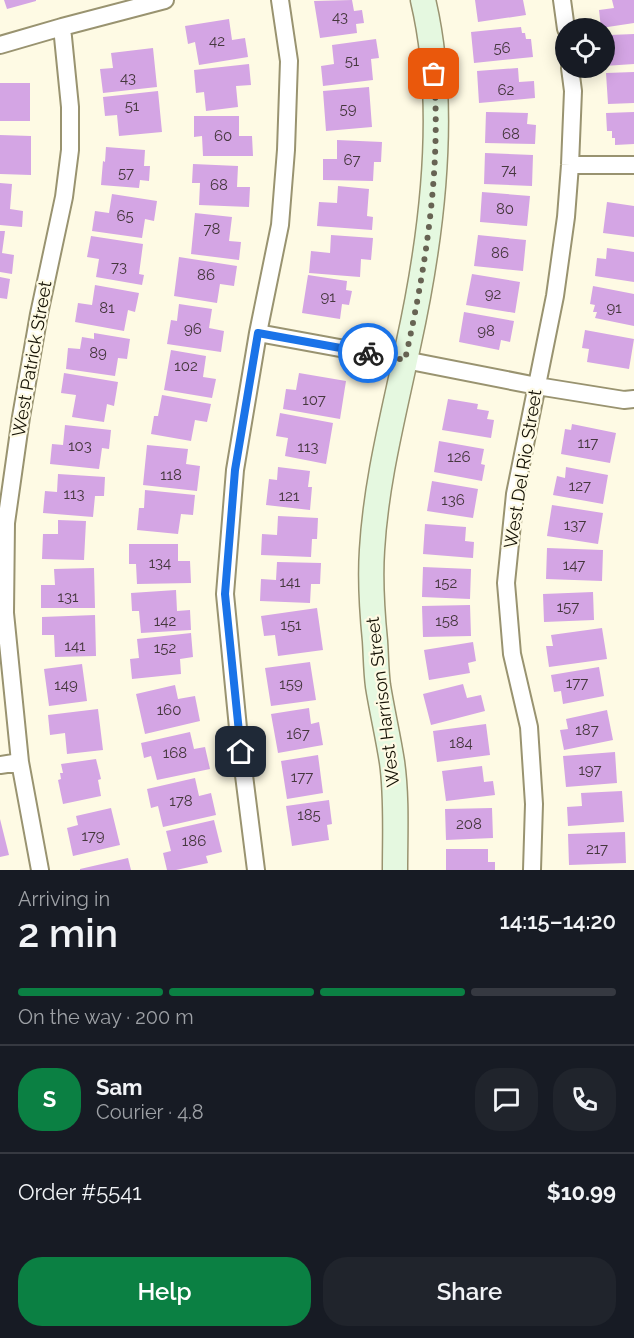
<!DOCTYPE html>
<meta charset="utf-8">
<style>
:root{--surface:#171b24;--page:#20242c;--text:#f1f3f6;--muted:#9ea1a6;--line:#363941;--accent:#0b8043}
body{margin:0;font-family:Raleway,sans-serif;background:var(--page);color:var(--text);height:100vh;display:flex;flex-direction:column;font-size:22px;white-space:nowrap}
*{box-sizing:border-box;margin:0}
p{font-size:20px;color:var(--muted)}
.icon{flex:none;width:33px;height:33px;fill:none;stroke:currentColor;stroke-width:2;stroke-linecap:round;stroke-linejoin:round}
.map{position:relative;height:870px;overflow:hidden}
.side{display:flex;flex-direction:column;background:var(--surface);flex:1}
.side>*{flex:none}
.controls{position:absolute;left:555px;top:18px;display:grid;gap:12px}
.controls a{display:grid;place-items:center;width:60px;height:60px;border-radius:50%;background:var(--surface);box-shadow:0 3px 15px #0003;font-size:30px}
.pin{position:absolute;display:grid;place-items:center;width:51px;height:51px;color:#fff;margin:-26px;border-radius:12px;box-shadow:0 3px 9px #0006}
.courier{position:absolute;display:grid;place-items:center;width:60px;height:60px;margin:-30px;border:4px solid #1a73e8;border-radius:50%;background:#fff;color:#222;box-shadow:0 2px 8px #0007}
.summary em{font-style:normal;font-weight:600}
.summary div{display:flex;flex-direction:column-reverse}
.summary{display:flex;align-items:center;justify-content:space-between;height:102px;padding:0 18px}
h1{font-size:39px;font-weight:600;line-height:45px}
.bar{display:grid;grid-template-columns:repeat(4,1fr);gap:9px 6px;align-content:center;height:72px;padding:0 18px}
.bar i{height:8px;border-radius:4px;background:var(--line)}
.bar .active{background:var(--accent)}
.bar p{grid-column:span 4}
.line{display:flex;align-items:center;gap:15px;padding:0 18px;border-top:2px solid var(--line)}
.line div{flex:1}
.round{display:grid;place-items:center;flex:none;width:63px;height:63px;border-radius:24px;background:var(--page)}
.action{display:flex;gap:12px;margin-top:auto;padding:12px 18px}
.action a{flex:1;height:69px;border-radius:24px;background:var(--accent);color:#fff;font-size:24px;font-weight:600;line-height:69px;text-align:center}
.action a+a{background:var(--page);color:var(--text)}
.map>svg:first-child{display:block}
.building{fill:#d4a5e4}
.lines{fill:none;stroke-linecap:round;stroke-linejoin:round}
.street-casing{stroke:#999370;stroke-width:20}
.secondary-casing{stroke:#999370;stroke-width:27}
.street{stroke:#fff;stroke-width:16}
.secondary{stroke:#e5f8e0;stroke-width:24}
.done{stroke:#676353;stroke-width:6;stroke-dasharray:0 10.8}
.route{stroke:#1a73e8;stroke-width:8}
.labels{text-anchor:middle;stroke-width:4.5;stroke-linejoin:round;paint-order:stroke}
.number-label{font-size:15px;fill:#45373d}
.street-label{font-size:18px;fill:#151205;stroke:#fefae4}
</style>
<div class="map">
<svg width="634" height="870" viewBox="0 0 634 870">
<rect width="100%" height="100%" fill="#fefae4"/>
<!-- building -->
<path class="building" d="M4 0H36V1L7 9Z
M352 0 354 11 362 10 364 23 356 24 357 33 320 38 314 1Z
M475 0H523L526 15 478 22Z
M612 0H634V23L601 28 599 10 614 8Z
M229 19 232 40 245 38 248 57 199 65 195 42 188 44 185 26Z
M521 27 522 33H525L526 39H531L533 57 474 63 471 32Z
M634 34V64L604 66V48H611L610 35Z
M376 39 379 58 371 59 373 80 323 86 321 66 334 64 332 45Z
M153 48 157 87 103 93 100 69 113 68 111 53Z
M249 64 251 85 236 86 238 107 206 111 204 92 196 93 194 70Z
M518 68 519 82 534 81 535 98 479 103 477 71Z
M634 72V103L608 104 606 73Z
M0 83H30V121H0Z
M369 87 372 127 326 131 323 91Z
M158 91 162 132 119 136 117 115 105 116 103 97Z
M486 112 528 113 527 124 536 125 535 144 485 143Z
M634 112V144L615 145V138H612V131H607L606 113Z
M194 116H239V136H252L253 156H203L202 136 194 137Z
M0 135 31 136V175L0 174Z
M337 140 382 142 381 162H374L373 181 323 180V159H337Z
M106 147 145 150 144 166H150L149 181 140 180 139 188 101 185 103 161 105 162Z
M485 153 533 155 532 186 484 184Z
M193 164 238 166 237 187H250L249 207 199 205 200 183H192Z
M0 183 12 184 10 209 23 211 22 227 0 225Z
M338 186 369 189 367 216 373 217 372 230 317 226 319 202 337 203Z
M482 192 530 196 527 226 480 222Z
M112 194 157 201 154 221 145 219 142 238 92 231 95 211 109 213Z
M607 202 634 206V237L603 233Z
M195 213 232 217 229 241 241 242 239 260 191 254Z
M0 231H5L2 253 14 255 12 274 0 272Z
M331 235 373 238 371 260 361 259 360 277 309 273 311 251 330 253Z
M478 235 526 240 523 271 474 266Z
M91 236 143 244 139 274 144 275 142 285 96 277 99 259 87 257Z
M607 248 634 252V282L595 276 597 258 606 259Z
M179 257 237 266 234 286 220 284 217 303 174 296Z
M472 274 520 282 515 313 466 305Z
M308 275 347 281 346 290 352 291 349 305 342 304 340 319 302 313Z
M0 277 10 279 7 299 0 298Z
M95 285 139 293 135 312 128 310 124 331 75 322 78 303 92 305Z
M593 286 634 294V326L595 318 597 312H593L595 305 590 304Z
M179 304 212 309 209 328 224 331 221 352 167 344 171 320 177 321Z
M464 312 514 321 510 342 501 340 499 350 459 342Z
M585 330 634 339 629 369 587 362 589 349 582 348Z
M94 333 130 339 127 359 118 358 115 376 66 369 68 348 80 349 82 337 94 339Z
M171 350 206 356 203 377 216 379 212 398 164 390Z
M64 373 118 382 114 406 107 404 104 422 72 417 76 395 61 393Z
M299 373 346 381 340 419 283 409 286 389 296 390Z
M162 395 211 404 207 422 195 420 191 441 151 434 154 416H158Z
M448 399 478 404 477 409 489 411 487 419 494 420 491 438 442 430Z
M280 413 333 423 326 464 285 456 288 438 276 436Z
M572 424 616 433 610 463 561 454 565 429 571 430Z
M65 425 111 430 109 449 102 448 99 469 50 464 52 444 63 445Z
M439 441 484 449 481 464 485 465 482 481 434 472Z
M147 445 188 449 186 464 200 466 197 491 143 485Z
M278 467 310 471 308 487H312L310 510 266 505 269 479 277 480Z
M566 467 608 475 603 504 553 495 557 476 565 478Z
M58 474 105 477 104 496H95L93 517 43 513 45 491 57 492Z
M432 481 478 489 473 518 427 511Z
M145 490 195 495 193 515 181 514 178 534 137 530 139 508H144Z
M552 505 603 513 598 544 547 536Z
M278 516 318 518 317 539H312L311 557 261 555 262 534 277 535Z
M58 520 86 521 84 560 42 559 43 534H58Z
M425 524 466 527 465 541 474 542 473 558 423 554Z
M129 544H178V561H190L191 583 137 584 136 564H129Z
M547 548 603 550 602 581 546 579Z
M277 562 321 563 320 584H311L310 603 260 601 261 579 276 580Z
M423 567 471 569 470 599 422 597Z
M94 568 95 608H41V585H55L54 569Z
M176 590 177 611 190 610 191 630 141 633 139 611H132L131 593Z
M593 592 594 620 544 622 543 594Z
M470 605 471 636 423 637 422 606Z
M317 608 323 650 278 656 275 635 264 636 261 616Z
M95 615 96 656 55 657 54 635H42V617Z
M602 628 607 659 549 667 546 646H553L551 635Z
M191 633 193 657 180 659 181 674 132 679 130 659 139 658 137 639Z
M473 642 476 661 468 663 470 673 429 680 424 650Z
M310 662 316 700 271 706 265 668Z
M82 664 87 701 49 706 44 669Z
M599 667 604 696 563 704 561 691 554 692 551 675Z
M463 684 467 698 481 695 485 711 431 725 423 694Z
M175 685 178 699 195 696 200 721 145 734 136 694Z
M309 708 311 724 319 722 323 745 278 753 271 714Z
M98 709 103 750 67 754 65 733 50 735 48 715Z
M607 710 613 740 564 750 560 730 568 729 566 719Z
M486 724 490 755 437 762 433 731Z
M190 732 194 749 205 747 210 769 157 780 151 756 144 758 141 743Z
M615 752 617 783 566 787 563 756Z
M318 755 323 793 287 799 281 761Z
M96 759 101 779 98 780 101 796 63 804 58 780 61 779 60 773H63L61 764Z
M482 766 484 782 493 781 495 795 446 801 442 771Z
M195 778 199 796 211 793 216 815 163 827 158 806 151 808 147 789Z
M622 791 624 822 568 826 567 807 582 806 581 793Z
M329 800 332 824 327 825 329 840 292 846 286 806Z
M111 808 120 845 73 856 67 828 78 825 76 816Z
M492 808 493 838 446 840 445 809Z
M0 819 9 855 0 857Z
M214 820 222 852 206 856 208 863 176 870H167L163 853 171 851 166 831Z
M625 832 626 863 569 865 568 834Z
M446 849H488V862H495V870H446Z
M128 858 131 870H80V869Z"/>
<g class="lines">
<defs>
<path id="street" d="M562 0 566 29
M0 45 62 27 165 0
M570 165H634
M258 333 405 360 537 386 624 400 634 399
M0 765 20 762
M40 870 20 762 5 613 6 523 21 417 39 314 64 197 70 150V107L62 27
M256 870 238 728 225 594 235 470 258 333 280 225 286 150 289 61 280 0
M532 870 534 804 529 727 512 654 506 583 515 494 555 296 566 217 570 165 573 91 570 68"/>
<path id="secondary" d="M395 870C395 834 397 797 392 762 388 736 382 711 378 686 376 671 376 656 375 641 372 611 370 580 372 550 376 481 394 413 408 346 432 237 449 109 423 0"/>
</defs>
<!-- street casing -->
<use href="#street" class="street-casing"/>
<!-- secondary casing -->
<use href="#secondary" class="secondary-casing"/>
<!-- street -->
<use href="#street" class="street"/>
<!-- secondary -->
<use href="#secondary" class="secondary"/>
</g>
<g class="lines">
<!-- done -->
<path class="done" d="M368 353 405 360C426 267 441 169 434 74"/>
<!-- route -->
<path class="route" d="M241 752 225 594 235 470 258 333 368 353"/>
</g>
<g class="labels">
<!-- number labels -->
<g class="number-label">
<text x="340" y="22">43</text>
<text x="217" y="46">42</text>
<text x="502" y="53">56</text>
<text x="352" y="66">51</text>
<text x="128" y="83">43</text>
<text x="506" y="95">62</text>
<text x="132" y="111">51</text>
<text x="348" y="114">59</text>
<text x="511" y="139">68</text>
<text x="223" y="141">60</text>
<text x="352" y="165">67</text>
<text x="509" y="175">74</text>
<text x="126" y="178">57</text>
<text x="219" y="190">68</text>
<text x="505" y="214">80</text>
<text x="125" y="221">65</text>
<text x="212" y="234">78</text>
<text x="500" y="258">86</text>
<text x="119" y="272">73</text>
<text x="206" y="280">86</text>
<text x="493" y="299">92</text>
<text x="328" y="302">91</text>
<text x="107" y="313">81</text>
<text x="614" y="313">91</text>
<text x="193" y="334">96</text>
<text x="486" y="336">98</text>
<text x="98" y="358">89</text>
<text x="186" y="371">102</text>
<text x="314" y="405">107</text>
<text x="588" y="448">117</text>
<text x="80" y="451">103</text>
<text x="308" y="452">113</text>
<text x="459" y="462">126</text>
<text x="171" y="480">118</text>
<text x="580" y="491">127</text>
<text x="74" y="499">113</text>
<text x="289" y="501">121</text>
<text x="453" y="505">136</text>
<text x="575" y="530">137</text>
<text x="160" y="568">134</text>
<text x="574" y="570">147</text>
<text x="290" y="587">141</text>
<text x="446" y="588">152</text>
<text x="68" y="602">131</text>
<text x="568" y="612">157</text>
<text x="165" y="626">142</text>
<text x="447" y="626">158</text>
<text x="291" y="630">151</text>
<text x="75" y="651">141</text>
<text x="165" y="653">152</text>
<text x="577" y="688">177</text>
<text x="291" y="689">159</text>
<text x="66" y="690">149</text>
<text x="169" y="715">160</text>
<text x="587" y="735">187</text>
<text x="298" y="739">167</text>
<text x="461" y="748">184</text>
<text x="175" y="758">168</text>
<text x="590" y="775">197</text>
<text x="302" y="782">177</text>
<text x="181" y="806">178</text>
<text x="309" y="820">185</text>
<text x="469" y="829">208</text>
<text x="93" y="841">179</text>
<text x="194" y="846">186</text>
<text x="597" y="854">217</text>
</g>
<!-- street labels -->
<g class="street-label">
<text transform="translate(32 359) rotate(-80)" y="6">West Patrick Street</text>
<text transform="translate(523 469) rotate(-81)" y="6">West Del Rio Street</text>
<text transform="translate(383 702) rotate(-97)" y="6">West Harrison Street</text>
</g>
</g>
</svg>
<div class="controls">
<a><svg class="icon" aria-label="locate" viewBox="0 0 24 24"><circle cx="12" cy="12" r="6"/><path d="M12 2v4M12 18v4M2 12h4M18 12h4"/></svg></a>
</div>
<div class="pin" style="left:434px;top:74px;background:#ea580c"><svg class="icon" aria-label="bag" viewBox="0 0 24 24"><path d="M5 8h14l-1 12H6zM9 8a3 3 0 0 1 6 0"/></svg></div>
<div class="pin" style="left:241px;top:752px;background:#1f2937"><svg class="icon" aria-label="home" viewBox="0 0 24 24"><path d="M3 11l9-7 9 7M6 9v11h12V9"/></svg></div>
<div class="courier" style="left:368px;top:353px"><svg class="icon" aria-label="bike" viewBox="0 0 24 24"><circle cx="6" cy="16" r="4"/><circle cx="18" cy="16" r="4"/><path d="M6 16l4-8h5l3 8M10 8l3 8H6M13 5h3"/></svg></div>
</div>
<section class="side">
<div class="summary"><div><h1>2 min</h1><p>Arriving in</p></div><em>14:15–14:20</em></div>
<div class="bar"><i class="active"></i><i class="active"></i><i class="active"></i><i></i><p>On the way · 200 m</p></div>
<div class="line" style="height:108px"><b class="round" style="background:var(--accent);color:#fff">S</b><div><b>Sam</b><p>Courier · 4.8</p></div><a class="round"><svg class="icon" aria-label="chat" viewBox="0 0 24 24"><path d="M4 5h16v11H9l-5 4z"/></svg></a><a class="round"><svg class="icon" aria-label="phone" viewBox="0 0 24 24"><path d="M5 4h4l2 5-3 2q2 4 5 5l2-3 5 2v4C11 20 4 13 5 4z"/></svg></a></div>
<div class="line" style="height:78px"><div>Order #5541</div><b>$10.99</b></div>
<div class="action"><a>Help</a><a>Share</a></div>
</section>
